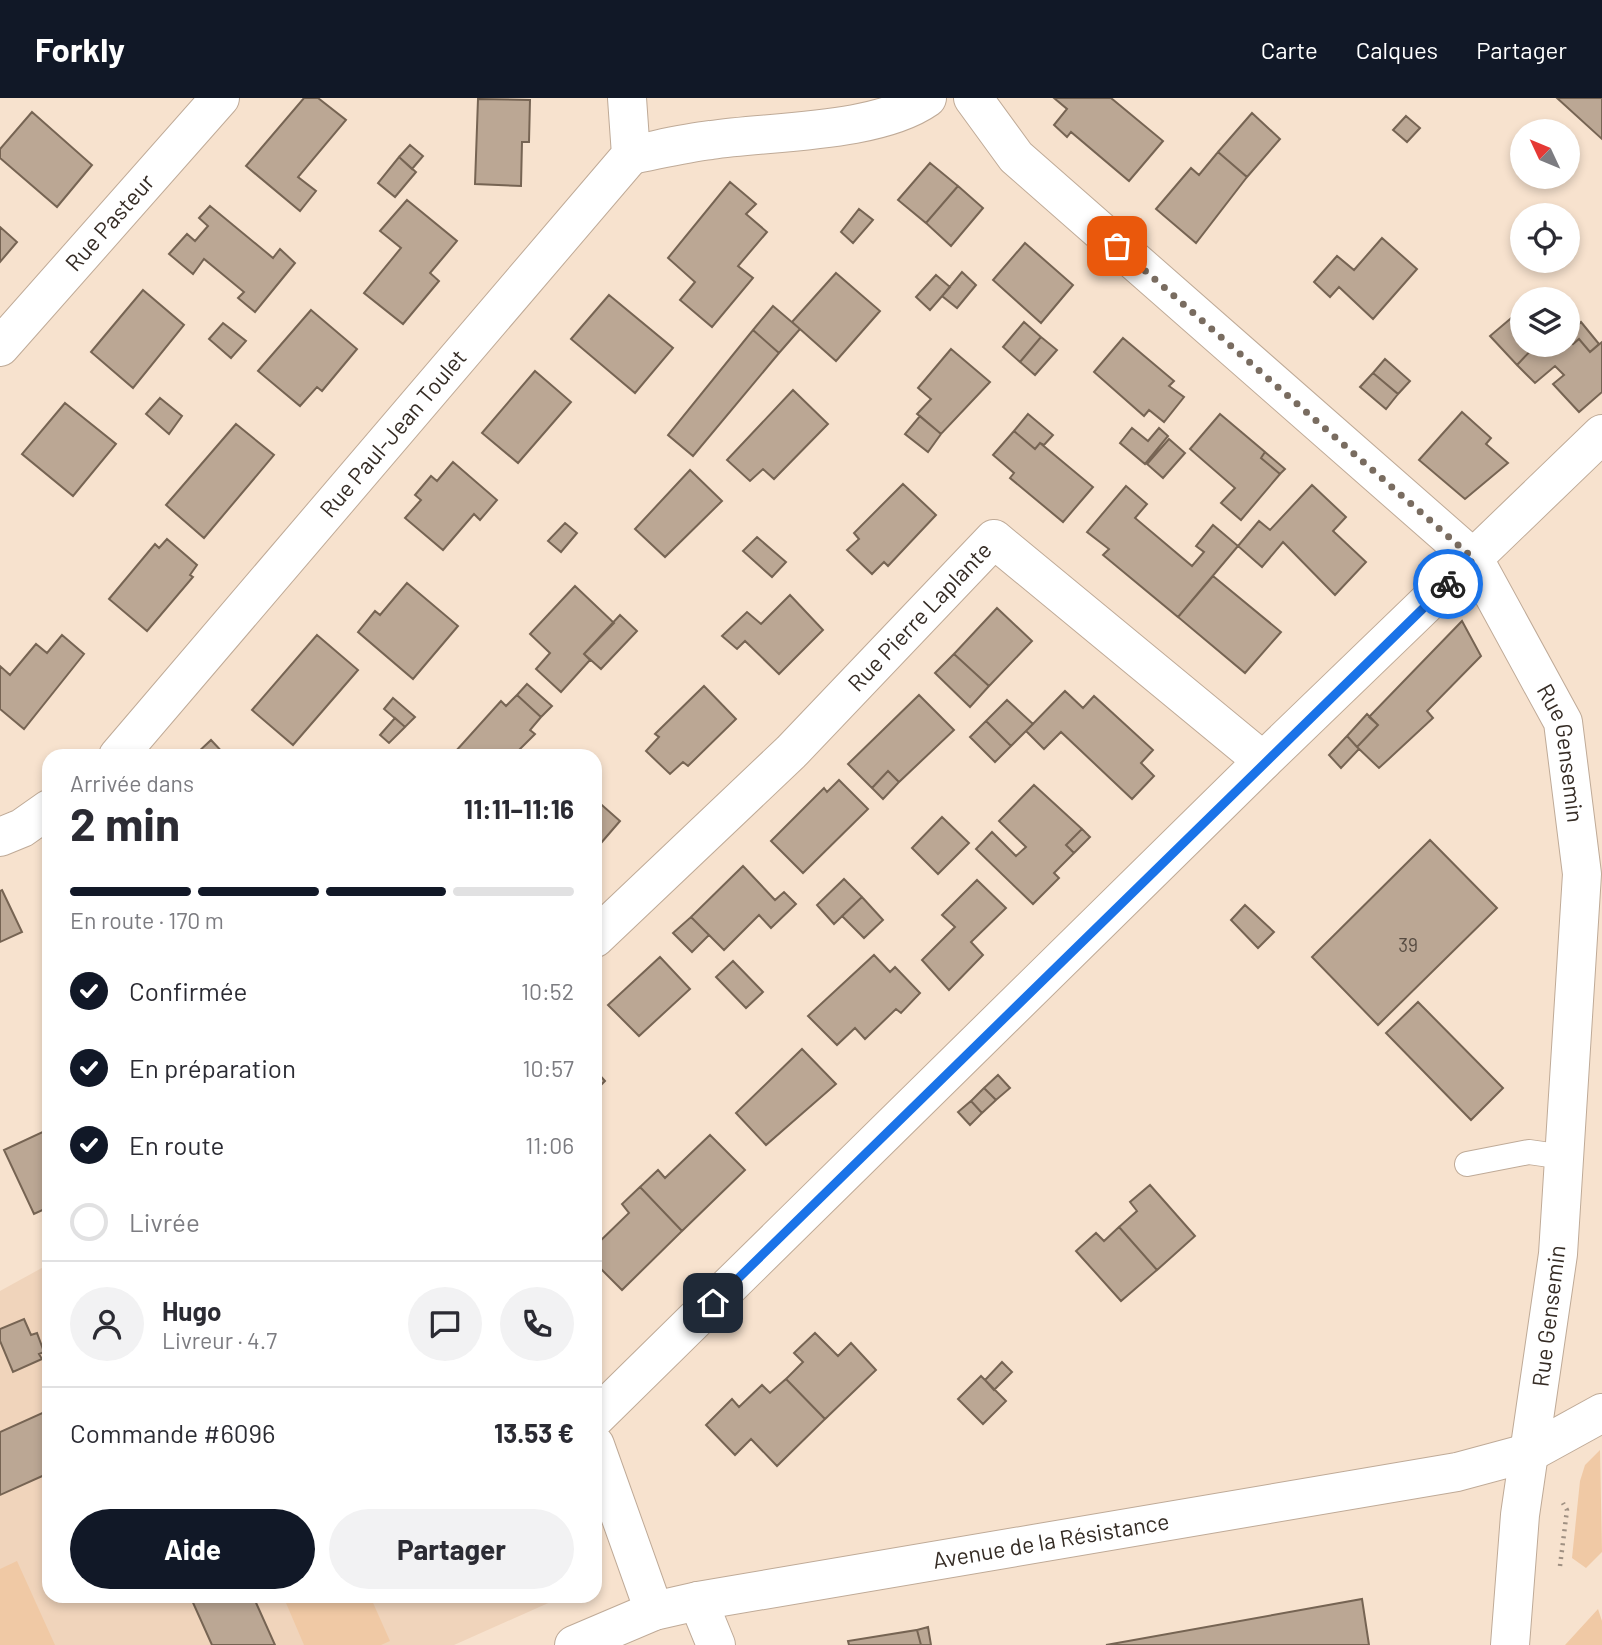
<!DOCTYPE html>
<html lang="fr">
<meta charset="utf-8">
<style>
:root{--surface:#fff;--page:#f2f2f3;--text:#2b2b33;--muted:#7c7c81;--line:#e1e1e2;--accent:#111827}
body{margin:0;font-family:Barlow,sans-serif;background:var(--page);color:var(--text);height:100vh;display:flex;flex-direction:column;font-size:26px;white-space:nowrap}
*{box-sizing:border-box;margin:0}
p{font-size:23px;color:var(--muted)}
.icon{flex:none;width:38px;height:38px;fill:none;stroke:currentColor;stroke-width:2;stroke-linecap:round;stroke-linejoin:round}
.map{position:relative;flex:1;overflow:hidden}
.sheet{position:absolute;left:42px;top:651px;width:560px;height:854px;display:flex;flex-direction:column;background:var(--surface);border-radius:21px;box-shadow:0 4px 10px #0003}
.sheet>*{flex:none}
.needle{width:46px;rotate:314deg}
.controls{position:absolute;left:1510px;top:21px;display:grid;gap:14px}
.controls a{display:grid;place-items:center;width:70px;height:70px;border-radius:50%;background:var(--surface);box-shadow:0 4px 10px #0003;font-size:35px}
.pin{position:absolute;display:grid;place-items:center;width:60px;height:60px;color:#fff;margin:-30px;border-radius:14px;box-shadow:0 4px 10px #0006}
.courier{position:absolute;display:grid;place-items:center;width:70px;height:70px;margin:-35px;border:5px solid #1a73e8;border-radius:50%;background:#fff;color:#222;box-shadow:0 2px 9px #0007}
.summary em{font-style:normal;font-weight:700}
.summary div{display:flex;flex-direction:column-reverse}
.summary{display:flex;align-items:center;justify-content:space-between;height:119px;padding:0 28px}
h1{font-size:46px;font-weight:700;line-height:52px}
.bar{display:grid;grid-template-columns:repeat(4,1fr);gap:10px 7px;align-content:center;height:84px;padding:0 28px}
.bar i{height:9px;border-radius:5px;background:var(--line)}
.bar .selected{background:var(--accent)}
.bar p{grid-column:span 4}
.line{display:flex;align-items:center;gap:18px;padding:0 28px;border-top:2px solid var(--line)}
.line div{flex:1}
.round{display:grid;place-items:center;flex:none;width:74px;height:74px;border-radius:37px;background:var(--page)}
ol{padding:0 28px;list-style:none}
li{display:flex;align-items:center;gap:21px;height:77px}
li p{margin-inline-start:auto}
li .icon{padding:7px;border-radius:50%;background:var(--accent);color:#fff;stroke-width:4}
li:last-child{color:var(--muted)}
li i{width:38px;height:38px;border:4px solid var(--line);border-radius:50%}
.button{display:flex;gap:14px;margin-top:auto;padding:14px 28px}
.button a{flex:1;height:80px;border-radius:42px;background:var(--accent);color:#fff;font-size:28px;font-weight:700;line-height:80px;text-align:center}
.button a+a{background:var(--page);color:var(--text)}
header{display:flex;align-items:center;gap:42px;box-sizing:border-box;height:98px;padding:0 35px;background:var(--accent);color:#fff}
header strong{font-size:33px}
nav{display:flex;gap:38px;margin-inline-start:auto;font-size:24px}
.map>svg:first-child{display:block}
.built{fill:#f0d4bb}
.green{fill:#f0c9a5}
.building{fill:#bba794;stroke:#766453;stroke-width:2}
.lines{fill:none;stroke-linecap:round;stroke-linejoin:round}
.service-casing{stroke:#bfaa97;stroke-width:26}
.minor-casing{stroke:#bfaa97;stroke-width:40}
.path{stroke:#9f9082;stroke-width:4.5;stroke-dasharray:2 5;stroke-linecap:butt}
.service{stroke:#fff;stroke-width:24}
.minor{stroke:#fff;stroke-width:38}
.done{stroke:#796c60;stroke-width:7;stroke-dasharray:0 12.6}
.route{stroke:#1a73e8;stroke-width:9}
.labels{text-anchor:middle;stroke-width:7;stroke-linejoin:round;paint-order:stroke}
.number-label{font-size:19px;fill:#564b41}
.street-label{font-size:23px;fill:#352c25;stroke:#fff}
</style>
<header>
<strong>Forkly</strong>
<nav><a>Carte</a><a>Calques</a><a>Partager</a></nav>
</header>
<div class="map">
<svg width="1602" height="1547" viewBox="0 0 1602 1547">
<rect width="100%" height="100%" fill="#f7e2ce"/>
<!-- built -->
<path class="built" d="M49 1166V1498H564L454 1547H0V1193Z"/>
<!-- green -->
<path class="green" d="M1600 1352 1602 1454 1586 1470 1572 1460 1580 1383 1585 1367Z
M17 1463 55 1547H0V1471Z
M283 1498H370L390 1543 381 1547H304Z
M1598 1511 1602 1523V1547H1565Z"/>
<!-- building -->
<path class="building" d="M304 0H318L346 22 298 79 316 93 300 113 246 68Z
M1054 0H1111L1163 43 1129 83 1071 34 1067 39 1054 27 1067 11Z
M1557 0H1602V41Z
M478 1 530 2 529 44H522L521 88 475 86Z
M32 14 92 67 57 109 0 60V51Z
M1252 15 1280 41 1247 79 1218 54Z
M1406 18 1420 30 1407 44 1393 32Z
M410 47 423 58 412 71 399 59Z
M1218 54 1247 79 1196 145 1156 111 1191 70 1199 77Z
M399 59 416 74 395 99 378 85Z
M930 65 958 88 926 125 898 102Z
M730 84 756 106 746 116 767 134 738 168 753 180 712 229 680 202 695 184 668 160Z
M958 88 983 110 951 148 926 125Z
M407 102 457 143 430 175 439 183 403 226 364 195 401 150 380 133Z
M210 108 273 160 280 151 295 165 255 214 238 200 244 194 204 161 193 176 169 156 187 136 195 143 208 128 199 120Z
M859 111 873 122 853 145 841 134Z
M0 129 17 144 0 164Z
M1382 140 1417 171 1373 221 1339 189 1330 199 1314 184 1337 158 1354 172Z
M1025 145 1073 187 1041 225 993 182Z
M962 174 976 187 957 210 942 198Z
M836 175 880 213 836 263 792 224Z
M936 177 950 189 930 212 916 199Z
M143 192 184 227 133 290 91 254Z
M609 197 673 250 635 295 571 241Z
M773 208 800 231 779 255 753 232Z
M1522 211V247H1536L1517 267 1490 238Z
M311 212 357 251 322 293 317 289 300 308 258 273Z
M1024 224 1041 239 1020 264 1003 249Z
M1581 224 1599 246 1590 254 1579 241 1573 246 1568 240V236Z
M223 225 246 243 231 260 209 241Z
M753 232 779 255 693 358 668 337Z
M1041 239 1057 252 1035 277 1020 264Z
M1123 240 1174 283 1169 288 1184 299 1164 324 1149 312 1144 318 1094 274Z
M1568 240 1573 246 1579 241 1590 254 1602 244V294L1579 314 1553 286 1564 277 1555 268 1535 285 1517 267 1536 247H1568Z
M951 251 990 284 941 336 917 316 931 301 918 290Z
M1385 261 1410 283 1398 296 1373 275Z
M535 273 571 304 518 365 482 335Z
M1373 275 1398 296 1386 311 1360 289Z
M793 292 828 326 774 381 763 371 750 383 727 362Z
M160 300 182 318 169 336 146 316Z
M65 305 116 346 73 398 22 356Z
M1462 314 1491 340 1486 346 1508 365 1465 401 1419 362Z
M1028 316 1053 337 1044 347 1040 345 1035 351 1014 333Z
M1220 316 1265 354 1261 360 1280 376 1241 422 1221 405 1235 390 1190 351Z
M920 318 941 336 928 354 905 336Z
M236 326 274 357 204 440 166 407Z
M1132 330 1148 343 1159 330 1168 338 1145 366 1120 345Z
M1014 333 1035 351 1040 345 1093 389 1063 424 1010 380 1014 375 993 357Z
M1169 341 1185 355 1163 380 1147 366Z
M1265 354 1285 371 1280 376 1261 360Z
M453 364 497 402 480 422 474 416 443 452 405 420 421 402 415 397 431 378 437 383Z
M690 372 722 403 665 459 635 431Z
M903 386 936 417 888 468 884 464 872 476 847 452 859 441 854 435Z
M1312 387 1346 419 1333 433 1366 464 1335 497 1283 444 1262 469 1238 448 1259 423 1270 432Z
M1126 388 1147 406 1135 420 1192 468 1204 454 1196 448 1213 427 1238 448 1178 519 1103 457 1109 451 1087 434Z
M565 425 577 435 561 454 548 443Z
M757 439 786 464 772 479 743 453Z
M167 441 197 467 190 477 193 479 147 533 109 501 155 446 159 450Z
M1213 478 1281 534 1245 575 1178 519Z
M407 485 458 528 413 581 358 534 375 513 380 517Z
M575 488 614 525 584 556 590 562 561 594 536 571 550 555 530 536Z
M790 497 823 532 779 576 745 543 737 551 722 538 747 514 761 526Z
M997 510 1032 543 989 588 954 556Z
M620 517 637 533 601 571 584 556Z
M1462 523 1481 558 1427 613 1433 620 1379 670 1357 649 1378 627 1369 619Z
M62 537 84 556 24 631 0 611V568L10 577 36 546 47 555Z
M317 537 358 572 293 647 252 612Z
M954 556 989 588 970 609 935 575Z
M527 586 552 608 541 619 517 597Z
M704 588 736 621 688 668 683 664 670 676 646 653 659 639 655 636Z
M1065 593 1083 610 1094 598 1153 652 1141 665 1154 678 1132 701 1061 634 1044 651 1026 633Z
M517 597 541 619 530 632 535 636 513 658H459L455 654 501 603 506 608Z
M919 597 954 632 899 684 888 673 872 690 848 666Z
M393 600 415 619 405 629 384 611Z
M1007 602 1033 626 1011 648 986 623Z
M1367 616 1378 627 1357 649 1347 638Z
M395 620 405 629 389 645 380 637Z
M986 623 1011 648 995 664 970 639Z
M1347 638 1359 651 1341 670 1329 657Z
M211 642 226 658H194Z
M888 673 899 684 883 701 872 690Z
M839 682 868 711 803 775 771 743 824 690 827 694Z
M1034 687 1082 731 1066 747 1074 755 1054 775 1059 780 1033 806 976 751 992 734 1016 758 1026 749 999 723Z
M595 701 620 723 595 752Z
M942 719 969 745 938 776 912 750Z
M1082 731 1090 739 1074 755 1066 747Z
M1430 742 1497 810 1378 927 1312 859Z
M743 768 775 802 784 794 796 806 771 830 759 817 724 852 691 819Z
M844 781 862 799 834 826 817 807Z
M977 782 1006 810 971 844 983 857 949 892 922 862 955 829 942 817Z
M2 792 22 834 0 844V793Z
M862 799 883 822 864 840 842 818Z
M1245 807 1274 834 1258 850 1231 822Z
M691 819 709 837 692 854 673 835Z
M874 857 890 874 895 869 920 895 901 915 896 911 865 941 855 930 837 947 808 918Z
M660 859 690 891 639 938 608 907Z
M733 863 763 894 746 910 716 879Z
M1418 904 1503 990 1471 1022 1386 935Z
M802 951 836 986 766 1047 736 1015Z
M595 972 605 983 595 993Z
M998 977 1010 990 996 1002 984 990Z
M984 990 996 1002 982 1015 971 1003Z
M971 1003 982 1015 970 1027 958 1014Z
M49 1031V1109L34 1116 4 1052Z
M710 1037 745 1072 682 1133 640 1089 658 1072 665 1080Z
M1150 1087 1195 1138 1157 1172 1119 1129 1137 1113 1130 1104Z
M640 1089 682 1133 622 1192 595 1165V1148L629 1115 622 1106Z
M1119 1129 1157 1172 1121 1203 1076 1153 1096 1135 1104 1143Z
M24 1221 31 1237 37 1235 44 1254 39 1256 42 1261 13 1274 0 1243V1231Z
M815 1235 838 1258 851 1245 876 1272 825 1321 786 1281 803 1264 794 1255Z
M1002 1264 1012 1274 994 1292 985 1282Z
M981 1278 1006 1303 983 1326 958 1301Z
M786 1281 825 1321 777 1368 751 1341 735 1357 706 1327 732 1301 739 1309 762 1287 770 1295Z
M49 1312V1375L0 1397V1334Z
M190 1498H253L275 1547H212Z
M1362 1501 1369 1547H1106Z
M928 1529 931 1547H921L917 1532Z
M917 1532 921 1547H849L848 1543Z"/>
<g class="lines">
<defs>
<path id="service" d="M1467 1066 1529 1054 1564 1059"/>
<g id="minor">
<path id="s1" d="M973 0 1016 59 1474 461 1563 624 1582 776 1558 1156 1520 1417 1510 1547"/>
<path d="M631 57C657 52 684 45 711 42 772 33 877 35 927 0"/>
<path id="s2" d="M0 249 220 0"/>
<path id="s3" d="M118 658 631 57 627 0"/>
<path d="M0 739 22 730 49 711"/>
<path id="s4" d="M595 840 791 654 994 441 1263 663"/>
<path d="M595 1320 1263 663 1602 336"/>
<path d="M595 1347 654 1513"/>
<path d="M698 1503 716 1547"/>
<path id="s5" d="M574 1547 654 1513 698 1503 1457 1374 1531 1354 1602 1315"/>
</g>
</defs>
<!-- service casing -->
<use href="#service" class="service-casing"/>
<!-- minor casing -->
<use href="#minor" class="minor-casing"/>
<!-- path -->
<path class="path" d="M1560 1468 1567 1412 1563 1405"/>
<!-- service -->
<use href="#service" class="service"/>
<!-- minor -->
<use href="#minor" class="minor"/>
</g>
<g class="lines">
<!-- done -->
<path class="done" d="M1117 148 1474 461 1448 486"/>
<!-- route -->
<path class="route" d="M713 1205 1448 486"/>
</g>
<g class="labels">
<!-- number labels -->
<g class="number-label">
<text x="1408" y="854">39</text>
</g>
<!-- street labels -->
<g class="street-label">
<text dy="8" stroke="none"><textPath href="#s2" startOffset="166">Rue Pasteur</textPath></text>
<text dy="8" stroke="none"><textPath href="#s3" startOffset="424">Rue Paul-Jean Toulet</textPath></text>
<text dy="8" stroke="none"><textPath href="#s4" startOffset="457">Rue Pierre Laplante</textPath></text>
<text dy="8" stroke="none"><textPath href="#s1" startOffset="898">Rue Gensemin</textPath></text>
<text transform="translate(1549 1218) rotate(-83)" y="8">Rue Gensemin</text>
<text dy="8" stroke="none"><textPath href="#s5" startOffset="490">Avenue de la Résistance</textPath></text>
</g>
</g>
</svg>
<div class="controls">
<a><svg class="needle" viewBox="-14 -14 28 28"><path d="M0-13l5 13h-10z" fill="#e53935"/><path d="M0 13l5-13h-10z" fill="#7c7c81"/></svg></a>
<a><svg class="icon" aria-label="locate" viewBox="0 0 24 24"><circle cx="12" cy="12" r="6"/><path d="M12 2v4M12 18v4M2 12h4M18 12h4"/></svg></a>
<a><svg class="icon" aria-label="layers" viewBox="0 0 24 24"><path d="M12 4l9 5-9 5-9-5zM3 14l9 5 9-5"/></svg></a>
</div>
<div class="pin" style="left:1117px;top:148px;background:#ea580c"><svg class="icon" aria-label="bag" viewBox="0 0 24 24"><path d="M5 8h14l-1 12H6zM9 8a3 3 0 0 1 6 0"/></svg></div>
<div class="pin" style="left:713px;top:1205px;background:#1f2937"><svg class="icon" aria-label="home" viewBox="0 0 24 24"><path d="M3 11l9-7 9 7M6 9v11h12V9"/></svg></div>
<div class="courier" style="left:1448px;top:486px"><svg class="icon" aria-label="bike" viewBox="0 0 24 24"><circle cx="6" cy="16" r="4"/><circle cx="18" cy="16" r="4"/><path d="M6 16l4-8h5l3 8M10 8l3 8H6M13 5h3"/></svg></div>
<section class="sheet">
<div class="summary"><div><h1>2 min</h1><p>Arrivée dans</p></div><em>11:11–11:16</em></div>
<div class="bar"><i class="selected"></i><i class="selected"></i><i class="selected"></i><i></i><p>En route · 170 m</p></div>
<ol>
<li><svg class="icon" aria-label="check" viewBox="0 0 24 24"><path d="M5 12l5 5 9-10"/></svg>Confirmée<p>10:52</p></li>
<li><svg class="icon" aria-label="check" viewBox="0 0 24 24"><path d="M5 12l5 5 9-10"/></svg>En préparation<p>10:57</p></li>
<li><svg class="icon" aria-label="check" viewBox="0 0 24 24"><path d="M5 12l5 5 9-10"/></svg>En route<p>11:06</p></li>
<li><i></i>Livrée</li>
</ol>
<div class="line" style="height:126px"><a class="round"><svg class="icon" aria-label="person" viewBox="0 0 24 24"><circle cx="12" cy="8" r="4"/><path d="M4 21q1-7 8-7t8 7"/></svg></a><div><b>Hugo</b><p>Livreur · 4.7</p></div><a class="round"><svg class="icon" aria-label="chat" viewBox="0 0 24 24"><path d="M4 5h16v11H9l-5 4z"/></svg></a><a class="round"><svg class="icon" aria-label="phone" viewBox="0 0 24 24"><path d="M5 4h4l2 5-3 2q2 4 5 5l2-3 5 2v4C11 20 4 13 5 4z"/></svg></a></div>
<div class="line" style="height:91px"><div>Commande #6096</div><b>13.53 €</b></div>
<div class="button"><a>Aide</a><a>Partager</a></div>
</section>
</div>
